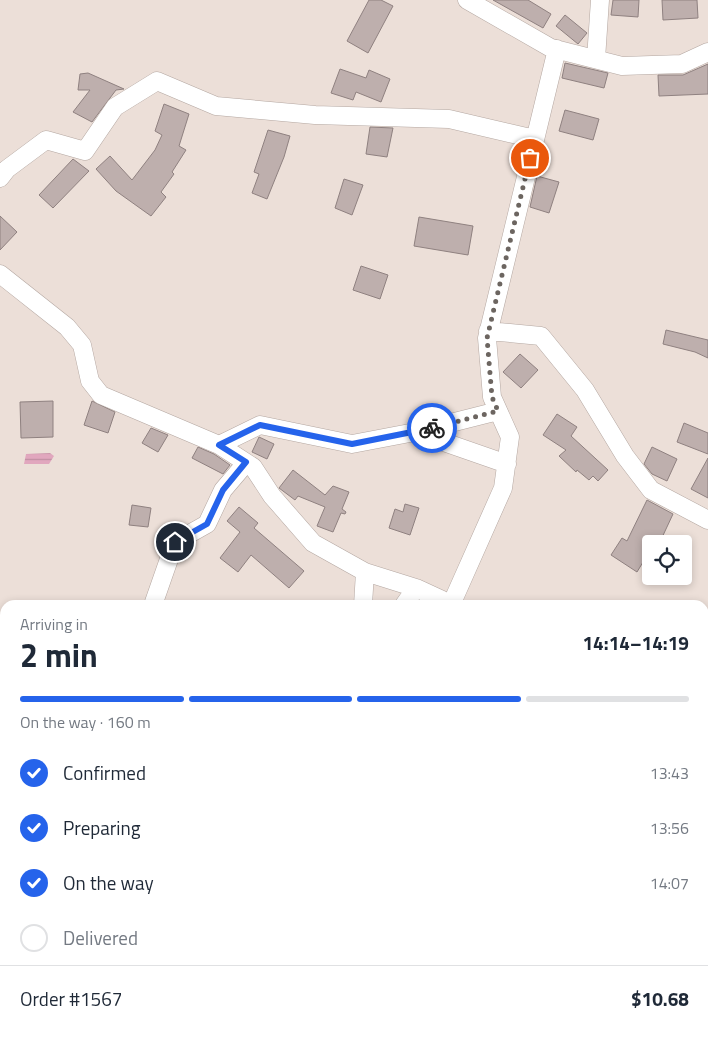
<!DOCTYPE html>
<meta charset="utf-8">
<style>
:root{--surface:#fff;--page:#f6f6f7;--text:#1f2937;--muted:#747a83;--line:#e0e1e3;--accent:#2563eb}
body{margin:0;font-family:"Titillium Web",sans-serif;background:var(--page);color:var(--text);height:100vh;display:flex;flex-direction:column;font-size:19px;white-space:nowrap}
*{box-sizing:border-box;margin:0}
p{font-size:16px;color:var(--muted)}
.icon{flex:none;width:28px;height:28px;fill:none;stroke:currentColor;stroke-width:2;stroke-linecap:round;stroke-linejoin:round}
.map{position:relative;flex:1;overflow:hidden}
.side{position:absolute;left:0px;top:600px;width:709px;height:441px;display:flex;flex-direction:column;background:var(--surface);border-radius:15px 15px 0 0;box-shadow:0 2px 8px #0003}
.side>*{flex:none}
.tools{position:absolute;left:642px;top:535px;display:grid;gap:10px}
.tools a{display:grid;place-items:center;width:50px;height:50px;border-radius:5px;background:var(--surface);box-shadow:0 2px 8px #0003;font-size:25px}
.pin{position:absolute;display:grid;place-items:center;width:42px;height:42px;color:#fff;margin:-21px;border:2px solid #fff;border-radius:50%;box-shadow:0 1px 5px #0007}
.courier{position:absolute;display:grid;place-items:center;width:50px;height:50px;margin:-25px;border:4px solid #2563eb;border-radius:50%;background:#fff;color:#222;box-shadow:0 1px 6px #0007}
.summary em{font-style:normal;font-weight:700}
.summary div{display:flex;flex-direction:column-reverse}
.summary{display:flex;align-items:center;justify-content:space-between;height:85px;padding:0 20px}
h1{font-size:32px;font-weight:700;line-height:38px}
.bar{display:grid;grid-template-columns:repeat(4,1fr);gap:8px 5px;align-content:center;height:60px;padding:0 20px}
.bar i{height:6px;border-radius:4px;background:var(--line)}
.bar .selected{background:var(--accent)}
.bar p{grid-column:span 4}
.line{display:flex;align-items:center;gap:12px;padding:0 20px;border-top:1px solid var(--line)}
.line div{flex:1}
ol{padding:0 20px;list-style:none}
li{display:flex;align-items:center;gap:15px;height:55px}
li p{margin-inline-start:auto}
li .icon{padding:5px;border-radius:50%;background:var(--accent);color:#fff;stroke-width:4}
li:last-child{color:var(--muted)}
li i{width:28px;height:28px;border:2px solid var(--line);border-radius:50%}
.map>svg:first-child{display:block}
.water{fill:url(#water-rules)}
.building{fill:#beafad;stroke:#8f8180}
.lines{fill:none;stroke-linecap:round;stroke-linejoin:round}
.minor-casing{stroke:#b4a7a1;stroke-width:19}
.minor{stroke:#fff;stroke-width:18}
.done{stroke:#6c6560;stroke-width:5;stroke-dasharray:0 9}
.route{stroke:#2563eb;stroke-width:6}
</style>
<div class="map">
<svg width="708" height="1041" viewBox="0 0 708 1041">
<defs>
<pattern id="water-rules" width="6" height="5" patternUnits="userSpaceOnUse" patternTransform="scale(1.25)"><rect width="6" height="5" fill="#e1a7be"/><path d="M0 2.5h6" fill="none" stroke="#c18fa3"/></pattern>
</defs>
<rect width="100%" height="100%" fill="#ecdfd8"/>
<!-- water -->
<path class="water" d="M50 453 54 456 49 464H24L26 454Z"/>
<!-- building -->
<path class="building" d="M369 0H381L393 6 368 53 347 41Z
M493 0H528L551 14 543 28Z
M613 0H639L638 17 611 15Z
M662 0H697L698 18 663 20Z
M565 15 587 33 578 44 556 26Z
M565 63 608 73 604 88 562 78Z
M708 64V94L659 96 658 75H683Z
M340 69 366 78 369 70 390 79 381 102 356 92 353 100 331 93Z
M88 73 124 89 116 90 92 122 73 112 90 90H78L80 74Z
M164 104 189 114 179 146 186 150 172 172 174 174 161 192 166 197 151 216 116 191 96 169 110 156 132 180 155 150 162 135 155 131Z
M565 110 599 119 593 140 559 131Z
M370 127 393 128 387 157 366 154Z
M268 130 290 136 284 157 267 199 252 193 259 174 254 172Z
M73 159 89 171 53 208 39 195Z
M537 176 559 182 549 213 530 207Z
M344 179 363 185 352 215 335 208Z
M0 216 17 232 0 250Z
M419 217 473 226 468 255 414 246Z
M361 266 388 275 380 299 353 290Z
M666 330 708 340V358L695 352 663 344Z
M520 354 538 370 521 388 503 372Z
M53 401V437L21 438 20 402Z
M92 401 115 412 108 433 84 425Z
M557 414 577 427 571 436 608 470 598 481 593 476 589 480 577 470 576 472 559 456 566 450 543 435Z
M684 423 708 433V454L677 442Z
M151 428 168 435 158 452 142 443Z
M259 437 274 444 267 459 252 452Z
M198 447 214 454 230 465 223 474 192 458Z
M652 447 677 459 667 481 652 474 644 464Z
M708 458V498L691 489Z
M293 470 325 495 333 486 349 492 342 509 346 512 345 514 341 513 333 532 317 526 325 507 298 496 295 500 279 488Z
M647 500 673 514 659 544H651V549L637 572 611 555 622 538 627 541Z
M405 504 419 508 410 535 389 528 395 509 403 512Z
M132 505 151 508 148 527 129 525Z
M239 507 258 523 254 528 304 571 289 588 251 555 238 572 220 558 240 532 227 521Z"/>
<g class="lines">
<defs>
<path id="minor" d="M467 0 551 48 622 66 682 64 708 52
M596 59 600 0
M0 178 7 169 46 140 85 151 115 107 157 81 216 106 315 115 449 119 535 139
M0 274 67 327 82 345 90 381 101 395 219 445 253 467 272 496 313 543 365 572 416 588 442 600 445 605
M488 331 541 336 585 390 625 456 651 490 708 520
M415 432 507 464
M219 445 260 425 352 444 415 432 498 411
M153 605 175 542 207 524 223 490 246 463
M363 605 365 572
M404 605 416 588
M451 605 503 488 510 437 492 397 487 338 557 49
M704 755 708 765
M0 823 2 791
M0 847 5 855
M704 856 708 838
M704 1032 708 1031
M61 1036 64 1041
M659 1036H668"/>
</defs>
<!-- minor casing -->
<use href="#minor" class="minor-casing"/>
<!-- minor -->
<use href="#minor" class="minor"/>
</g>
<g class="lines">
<!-- done -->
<path class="done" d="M432 428 498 411 492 397 487 338 530 158"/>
<!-- route -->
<path class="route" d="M175 542 207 524 223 490 246 462 219 445 260 425 352 444 432 428"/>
</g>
</svg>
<div class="tools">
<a><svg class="icon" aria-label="locate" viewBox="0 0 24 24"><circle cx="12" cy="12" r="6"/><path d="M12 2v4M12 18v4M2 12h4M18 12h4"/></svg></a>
</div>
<div class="pin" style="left:530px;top:158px;background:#ea580c"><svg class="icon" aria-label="bag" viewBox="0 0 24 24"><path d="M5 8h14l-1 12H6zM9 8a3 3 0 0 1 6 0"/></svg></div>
<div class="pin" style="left:175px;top:542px;background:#1f2937"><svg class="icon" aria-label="home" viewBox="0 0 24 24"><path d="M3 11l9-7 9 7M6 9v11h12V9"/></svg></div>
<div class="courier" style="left:432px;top:428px"><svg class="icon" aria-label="bike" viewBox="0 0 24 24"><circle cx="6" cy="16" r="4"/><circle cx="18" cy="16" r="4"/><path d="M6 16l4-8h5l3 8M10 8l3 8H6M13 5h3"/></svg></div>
<section class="side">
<div class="summary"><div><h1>2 min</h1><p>Arriving in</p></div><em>14:14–14:19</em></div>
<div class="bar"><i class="selected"></i><i class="selected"></i><i class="selected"></i><i></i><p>On the way · 160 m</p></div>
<ol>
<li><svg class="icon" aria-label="check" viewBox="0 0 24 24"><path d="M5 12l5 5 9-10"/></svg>Confirmed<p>13:43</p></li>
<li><svg class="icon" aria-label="check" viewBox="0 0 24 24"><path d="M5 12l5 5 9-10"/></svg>Preparing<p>13:56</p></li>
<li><svg class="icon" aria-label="check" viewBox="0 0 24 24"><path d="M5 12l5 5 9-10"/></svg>On the way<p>14:07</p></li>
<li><i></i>Delivered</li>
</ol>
<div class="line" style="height:65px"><div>Order #1567</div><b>$10.68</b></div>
</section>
</div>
